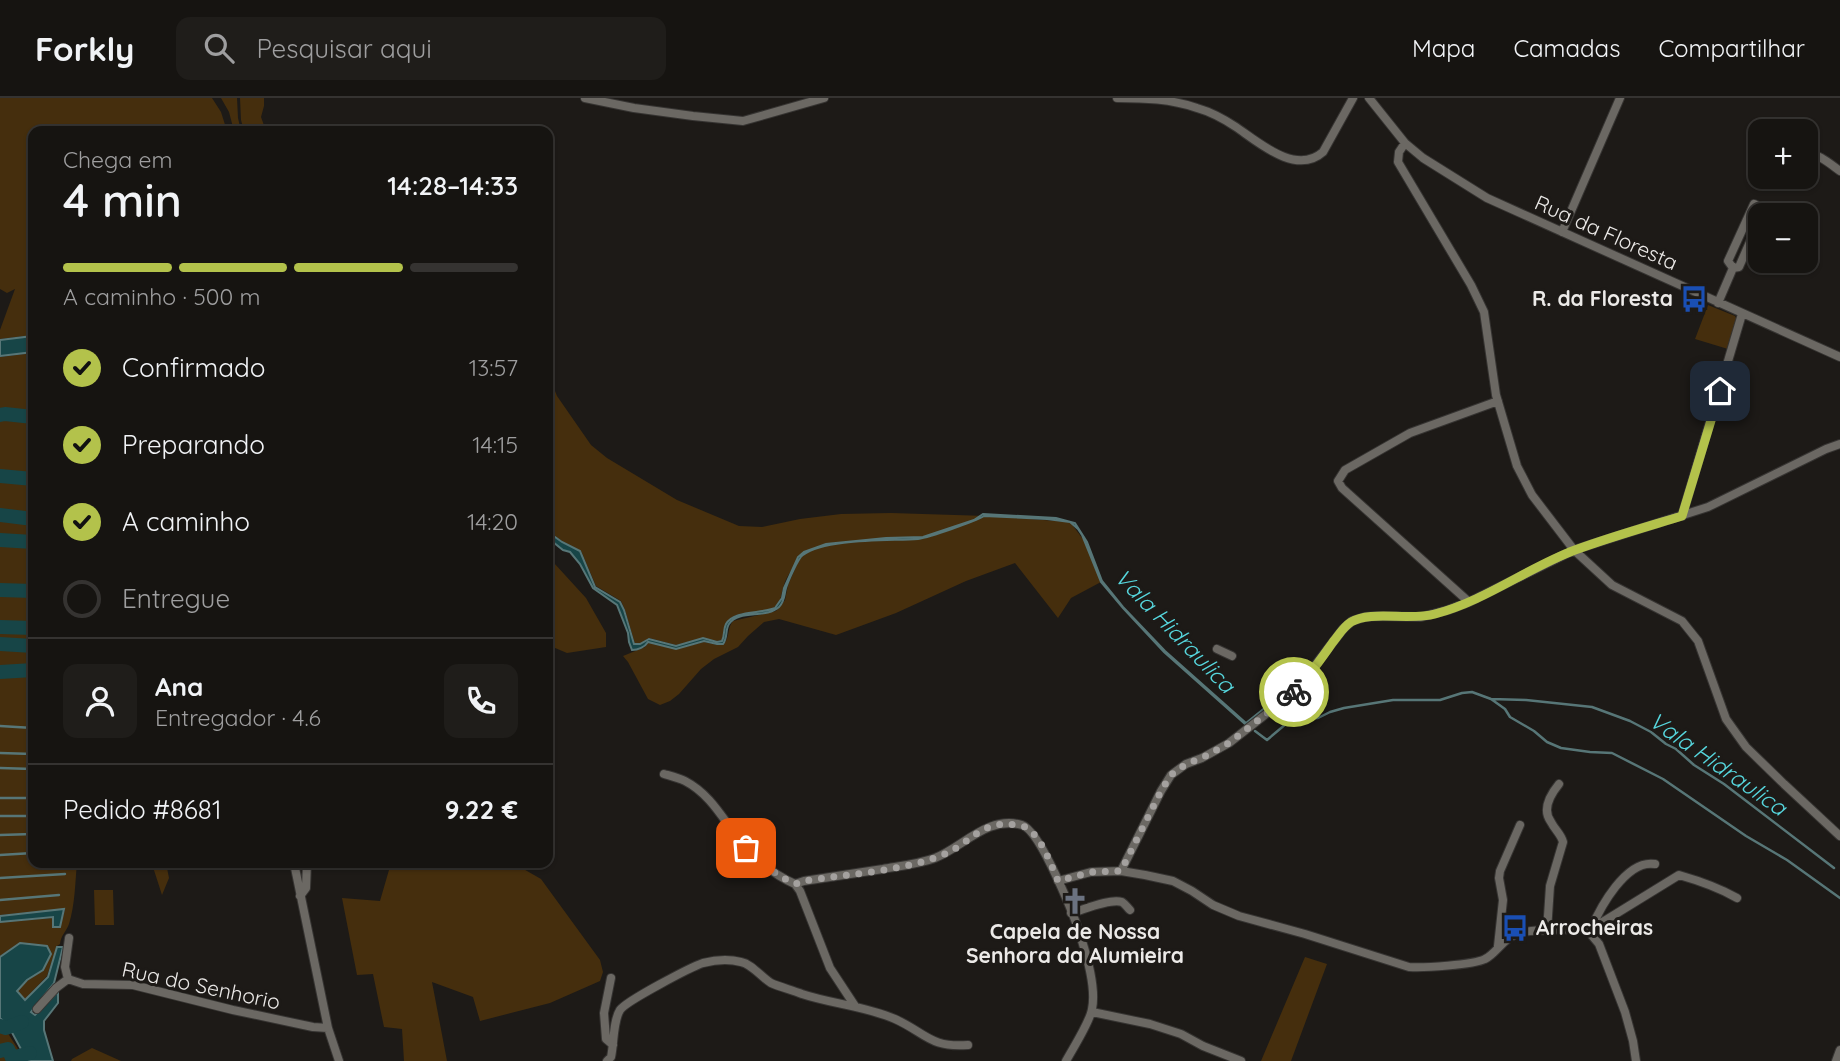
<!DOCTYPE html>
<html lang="pt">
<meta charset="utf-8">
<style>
:root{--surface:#161411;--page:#1f1d1a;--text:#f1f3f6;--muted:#9e9e9f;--line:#353331;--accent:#b3c24b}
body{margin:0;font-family:Quicksand,sans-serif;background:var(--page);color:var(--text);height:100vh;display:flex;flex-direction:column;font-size:26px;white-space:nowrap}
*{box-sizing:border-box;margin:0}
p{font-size:23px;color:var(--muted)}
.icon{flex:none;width:38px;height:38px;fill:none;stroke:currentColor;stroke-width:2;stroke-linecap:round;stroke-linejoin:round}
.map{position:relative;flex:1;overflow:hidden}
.panel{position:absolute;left:28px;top:28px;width:525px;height:742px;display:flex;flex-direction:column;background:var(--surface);border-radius:14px;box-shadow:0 2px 5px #0004,0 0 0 2px var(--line)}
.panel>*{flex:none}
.fabs{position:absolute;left:1748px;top:21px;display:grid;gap:14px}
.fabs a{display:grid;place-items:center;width:70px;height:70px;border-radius:14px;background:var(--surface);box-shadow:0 2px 5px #0004,0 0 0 2px var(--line);font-size:35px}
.pin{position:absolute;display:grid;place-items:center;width:60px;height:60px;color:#fff;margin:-30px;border-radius:14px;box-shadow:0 4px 10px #0006}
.courier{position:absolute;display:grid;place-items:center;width:70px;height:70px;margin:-35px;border:5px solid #b3c24b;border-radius:50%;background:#fff;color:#222;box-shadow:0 2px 9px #0007}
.headline em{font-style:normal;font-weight:600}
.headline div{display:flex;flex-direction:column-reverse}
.headline{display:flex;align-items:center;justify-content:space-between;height:119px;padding:0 35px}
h1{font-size:46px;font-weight:600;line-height:52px}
.bar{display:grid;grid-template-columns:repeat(4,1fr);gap:10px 7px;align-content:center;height:84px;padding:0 35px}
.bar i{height:9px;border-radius:5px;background:var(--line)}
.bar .active{background:var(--accent)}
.bar p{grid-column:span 4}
.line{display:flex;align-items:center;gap:18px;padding:0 35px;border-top:2px solid var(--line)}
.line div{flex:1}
.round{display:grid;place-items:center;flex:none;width:74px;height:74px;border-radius:14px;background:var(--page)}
ol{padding:0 35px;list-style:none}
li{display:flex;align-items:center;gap:21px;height:77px}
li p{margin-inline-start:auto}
li .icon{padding:7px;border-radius:50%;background:var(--accent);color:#111;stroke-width:4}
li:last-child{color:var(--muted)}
li i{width:38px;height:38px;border:4px solid var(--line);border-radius:50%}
header{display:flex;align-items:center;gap:42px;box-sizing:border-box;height:98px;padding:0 35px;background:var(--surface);border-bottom:2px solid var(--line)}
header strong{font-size:33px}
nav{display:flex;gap:38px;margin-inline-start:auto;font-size:24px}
.search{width:490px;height:63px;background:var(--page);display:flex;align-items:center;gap:18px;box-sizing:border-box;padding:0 24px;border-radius:14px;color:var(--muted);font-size:26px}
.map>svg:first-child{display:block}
.green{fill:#452e0d}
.water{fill:#174547;stroke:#577677;stroke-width:2}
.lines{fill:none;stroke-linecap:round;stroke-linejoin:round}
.stream{stroke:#577677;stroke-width:2.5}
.river{stroke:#174547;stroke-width:14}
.minor-casing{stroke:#363432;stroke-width:10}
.minor{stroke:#6b6863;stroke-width:8}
.done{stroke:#a4a19f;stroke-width:7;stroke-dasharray:0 12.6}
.route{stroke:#b3c24b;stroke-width:9}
.labels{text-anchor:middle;stroke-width:6;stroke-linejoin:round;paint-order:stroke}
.street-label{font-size:21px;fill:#eceae8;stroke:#1d1a17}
.poi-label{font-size:21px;font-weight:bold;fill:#eceae8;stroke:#1d1a17;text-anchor:end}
.water-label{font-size:23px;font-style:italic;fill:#56d6dd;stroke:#1d1a17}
</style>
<header>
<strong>Forkly</strong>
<div class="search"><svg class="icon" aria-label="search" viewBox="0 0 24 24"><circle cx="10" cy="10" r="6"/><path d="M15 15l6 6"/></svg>Pesquisar aqui</div>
<nav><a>Mapa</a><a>Camadas</a><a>Compartilhar</a></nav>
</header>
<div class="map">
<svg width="1840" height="963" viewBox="0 0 1840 963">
<rect width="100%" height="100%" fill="#1d1a17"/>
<!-- green -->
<path class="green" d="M0 0H212L221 14 227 33H33V237L0 241V232L15 191 7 195 0 191Z
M221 0H237L238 20 241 33H234L229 14Z
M240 0H264V8L261 19 266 33H244L241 22Z
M1708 207 1735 218 1737 222 1728 251 1695 241Z
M33 255V765H77C75 786 75 806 69 826 66 834 61 837 60 846L57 848 47 878 25 901 17 893 28 882 44 872 51 856 47 848 20 845 0 858V824L52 820V829H60L65 811 0 817V259Z
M548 281 551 283 557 298 591 347 607 360 677 402 739 428 762 429 800 421 841 416 891 415 987 418 1070 424 1086 445 1101 484 1071 500 1058 520 1015 465 966 483 896 515 836 537 779 521 764 524 748 538 738 549 714 561 701 571 679 596 670 603 660 607 648 601 628 564 623 558 645 549 648 545 676 551 704 544 717 547 724 546C730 539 727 530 733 523L776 513 785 502 788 487 798 464C793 470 786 479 784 487 781 495 782 502 776 508 763 519 735 508 726 526 723 531 724 537 722 542L717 543 703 540 676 547 649 540 640 546H635L625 512 621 503 596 488 581 453 562 443 548 433Z
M548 462 554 465 586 500 606 535V549L567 555 548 547Z
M144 765H166L169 780 162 797 153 769Z
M391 765H513L541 781 557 803 600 862 603 874 600 883 550 905 480 923 473 899 432 884 447 963H404L402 931 384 929 373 876 357 877 342 800 380 803Z
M94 792H113L114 827H95Z
M1305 859 1327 866 1291 963H1261Z
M0 923 18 951 10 961 18 963H0Z
M92 950 121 963H71L72 961Z"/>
<!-- water -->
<path class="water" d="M33 238V254L0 258V242Z
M983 416 1056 420 1075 425 1087 444 1102 483 1123 509 1165 553 1246 625 1277 600 1246 627 1164 554 1123 510 1101 484 1082 437 1078 431 1070 424 1047 421 984 418C974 424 930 439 918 441 889 443 826 440 803 457 798 460 788 484 786 490 784 497 785 503 779 509 766 521 739 511 729 526 725 532 728 539 723 546H717L704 543 676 551 648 544C645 549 638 552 632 552L629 544 628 535 617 507 593 490 580 466 570 454 563 452 548 440V434L562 444 580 453 595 489 620 504 624 512 634 546H640L649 541 676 548 703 540 717 544 722 543C725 537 723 532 726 526 734 512 761 516 775 510L782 500 784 490 798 459 804 454 826 446 886 440 923 439 974 422Z
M64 811 60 829H53V819L0 824V818Z
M20 845 47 848 51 856 43 872 27 882 17 893 25 902 48 879 57 849H63L54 885 31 914 35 917 58 894V905L44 923V932L53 963H24L12 960 22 953 9 929 0 920V859Z"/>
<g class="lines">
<!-- stream -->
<path class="stream" d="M1491 601 1505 611 1510 619 1534 633 1547 644 1561 650 1590 654 1612 655 1663 681 1746 738 1787 762 1840 800
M0 628 33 630
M1255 633 1267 642 1293 620 1307 621 1318 620 1330 614 1344 610 1393 602H1440L1462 595 1472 594 1491 601 1526 602 1592 609 1630 623 1651 634 1666 646 1676 651 1694 667 1724 686 1834 770
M0 655 33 656
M0 670 33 671
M0 700H33
M0 718H33
M0 737 33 736
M0 757 33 755
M0 780 65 776
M0 802 59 797"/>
<!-- river -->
<path class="river" d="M0 317 5 316 33 319
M0 378 33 381
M0 417 33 421
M0 442 33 444
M0 492 33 493
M0 529 33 530
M0 546 33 548
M0 574 33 572
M0 928 6 930 22 924
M0 953 8 951 12 960 30 955"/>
<defs>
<path id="minor" d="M585 0 634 10 693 18 743 23 824 0
M1117 0C1144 0 1171 1 1197 10 1211 14 1224 21 1236 29 1258 44 1296 78 1323 54L1353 0
M1369 0 1405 45 1423 60 1487 100 1840 259
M1405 45 1399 54 1398 64 1471 187 1484 214 1496 297 1517 368 1532 397 1574 452 1612 487 1682 523 1698 543 1726 621 1746 649 1784 686 1840 738
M1806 55C1819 56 1829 65 1840 73
M1562 134 1620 0
M1733 170 1728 163 1754 106 1765 111 1762 117
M1718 205 1733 170 1739 169 1760 121
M1682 418 1742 216
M1469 504 1342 390 1338 383 1345 372 1410 335 1498 303
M1217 551 1232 558
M664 676C671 678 679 680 685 683 714 698 726 728 747 751 761 766 777 778 795 786
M294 765 328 930 339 963
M1121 773 1161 693 1171 677 1186 666 1202 660 1229 645 1288 599 1300 587 1343 531 1352 523 1365 519 1377 518 1421 519 1448 512 1469 504 1574 452 1708 409 1826 351 1840 346
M1058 783 1091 774 1121 773 1145 777 1173 783 1192 793 1213 807 1239 818 1305 836 1409 869C1423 870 1473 867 1485 861 1496 856 1504 839 1519 835 1533 831 1564 832 1580 831L1589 834
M795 786 804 783C831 779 857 775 883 771 900 768 919 766 935 760 963 749 988 717 1022 727 1041 733 1076 822 1082 843 1088 862 1096 892 1092 911 1090 924 1073 950 1066 963
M795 786 800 793 830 870 855 908
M300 798 306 790 307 765
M1071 815C1083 812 1110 800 1122 804 1125 806 1127 809 1130 812
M1591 831C1600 810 1626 761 1655 766
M1547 833 1550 788 1563 744C1561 736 1555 732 1551 724 1542 712 1550 697 1559 686
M1589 834 1601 825 1679 777C1700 783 1718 789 1737 800
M1589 834 1599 846 1625 914 1633 943 1636 963
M1498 848 1503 802 1499 780 1500 773 1520 727
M611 880 604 915 606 941 613 947
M68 881 83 886 133 887 233 912 313 929 328 930
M68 881 65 869 69 840
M37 911 56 890 68 881
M1092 914 1150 926 1181 936 1203 948 1241 963
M607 963 611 959C614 946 613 923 620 912 626 903 691 869 703 865 715 862 729 861 741 864 752 866 761 879 771 885 780 889 792 892 802 896 832 906 865 908 895 921 926 935 930 950 968 947
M1836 963 1840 952"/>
</defs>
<!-- minor casing -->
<use href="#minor" class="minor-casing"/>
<!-- minor -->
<use href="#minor" class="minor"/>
</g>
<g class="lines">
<!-- done -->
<path class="done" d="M746 750C761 765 776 777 795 786L804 783C847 776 908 773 947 755 970 744 981 725 1009 726 1014 727 1021 726 1025 729 1041 737 1051 767 1058 783L1091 774 1121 773 1161 693 1171 677 1186 666 1202 660 1229 645 1294 594"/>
<!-- route -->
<path class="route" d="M1294 594C1309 579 1321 561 1333 544 1339 537 1343 529 1351 524 1370 512 1410 523 1435 516 1485 503 1527 470 1575 452 1610 439 1646 429 1682 418L1720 293"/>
</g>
<!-- icons -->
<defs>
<symbol id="bus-bare" viewBox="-9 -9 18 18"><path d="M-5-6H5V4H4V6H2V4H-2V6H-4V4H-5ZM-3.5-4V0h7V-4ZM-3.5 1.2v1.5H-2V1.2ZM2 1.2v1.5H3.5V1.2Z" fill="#1a4fb4" stroke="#1d1a17" stroke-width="2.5" paint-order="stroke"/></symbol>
<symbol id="church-bare" viewBox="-9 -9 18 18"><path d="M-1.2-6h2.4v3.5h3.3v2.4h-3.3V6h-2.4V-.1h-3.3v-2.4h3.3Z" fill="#6b7280" stroke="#1d1a17" stroke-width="2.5" paint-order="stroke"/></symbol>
</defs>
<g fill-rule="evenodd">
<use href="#bus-bare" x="1675" y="182" width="38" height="38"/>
<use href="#church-bare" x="1056" y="784" width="38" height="38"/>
<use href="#bus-bare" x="1496" y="811" width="38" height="38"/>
</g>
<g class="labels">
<!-- street labels -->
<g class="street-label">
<text transform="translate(1606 135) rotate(24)" y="7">Rua da Floresta</text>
<text transform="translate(201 888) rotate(12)" y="7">Rua do Senhorio</text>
</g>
<!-- poi labels -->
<g class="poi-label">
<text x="1673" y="208">R. da Floresta</text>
<text x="1536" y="837" text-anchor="start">Arrocheiras</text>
<text x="1075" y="841" text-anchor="middle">Capela de Nossa<tspan x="1075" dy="24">Senhora da Alumieira</tspan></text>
</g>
<!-- water labels -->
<g class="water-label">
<text transform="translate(1175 533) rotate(46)" y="8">Vala Hidraulica</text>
<text transform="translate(1718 666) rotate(35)" y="8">Vala Hidraulica</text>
</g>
</g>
</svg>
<div class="fabs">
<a>+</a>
<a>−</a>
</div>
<div class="pin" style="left:746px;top:750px;background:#ea580c"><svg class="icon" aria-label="bag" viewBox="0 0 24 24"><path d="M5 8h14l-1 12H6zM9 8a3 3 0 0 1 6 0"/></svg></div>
<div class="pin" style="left:1720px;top:293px;background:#1f2937"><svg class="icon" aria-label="home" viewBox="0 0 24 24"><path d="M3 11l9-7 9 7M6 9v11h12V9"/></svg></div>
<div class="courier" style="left:1294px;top:594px"><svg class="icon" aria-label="bike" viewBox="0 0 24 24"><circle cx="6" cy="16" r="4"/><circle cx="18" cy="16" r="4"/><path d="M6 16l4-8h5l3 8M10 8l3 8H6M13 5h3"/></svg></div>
<section class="panel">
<div class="headline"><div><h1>4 min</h1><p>Chega em</p></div><em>14:28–14:33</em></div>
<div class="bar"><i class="active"></i><i class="active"></i><i class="active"></i><i></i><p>A caminho · 500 m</p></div>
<ol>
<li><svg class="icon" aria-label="check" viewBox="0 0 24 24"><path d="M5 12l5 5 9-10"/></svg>Confirmado<p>13:57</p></li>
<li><svg class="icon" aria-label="check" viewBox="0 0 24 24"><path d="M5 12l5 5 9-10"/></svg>Preparando<p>14:15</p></li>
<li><svg class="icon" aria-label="check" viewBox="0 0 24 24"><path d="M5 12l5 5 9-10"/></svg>A caminho<p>14:20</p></li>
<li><i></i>Entregue</li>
</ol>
<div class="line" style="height:126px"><a class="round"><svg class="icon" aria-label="person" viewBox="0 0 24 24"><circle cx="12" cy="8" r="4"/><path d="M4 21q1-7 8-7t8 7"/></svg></a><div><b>Ana</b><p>Entregador · 4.6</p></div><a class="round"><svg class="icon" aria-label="phone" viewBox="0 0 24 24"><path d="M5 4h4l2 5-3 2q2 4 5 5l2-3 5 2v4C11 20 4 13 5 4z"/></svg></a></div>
<div class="line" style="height:91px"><div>Pedido #8681</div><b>9.22 €</b></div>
</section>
</div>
